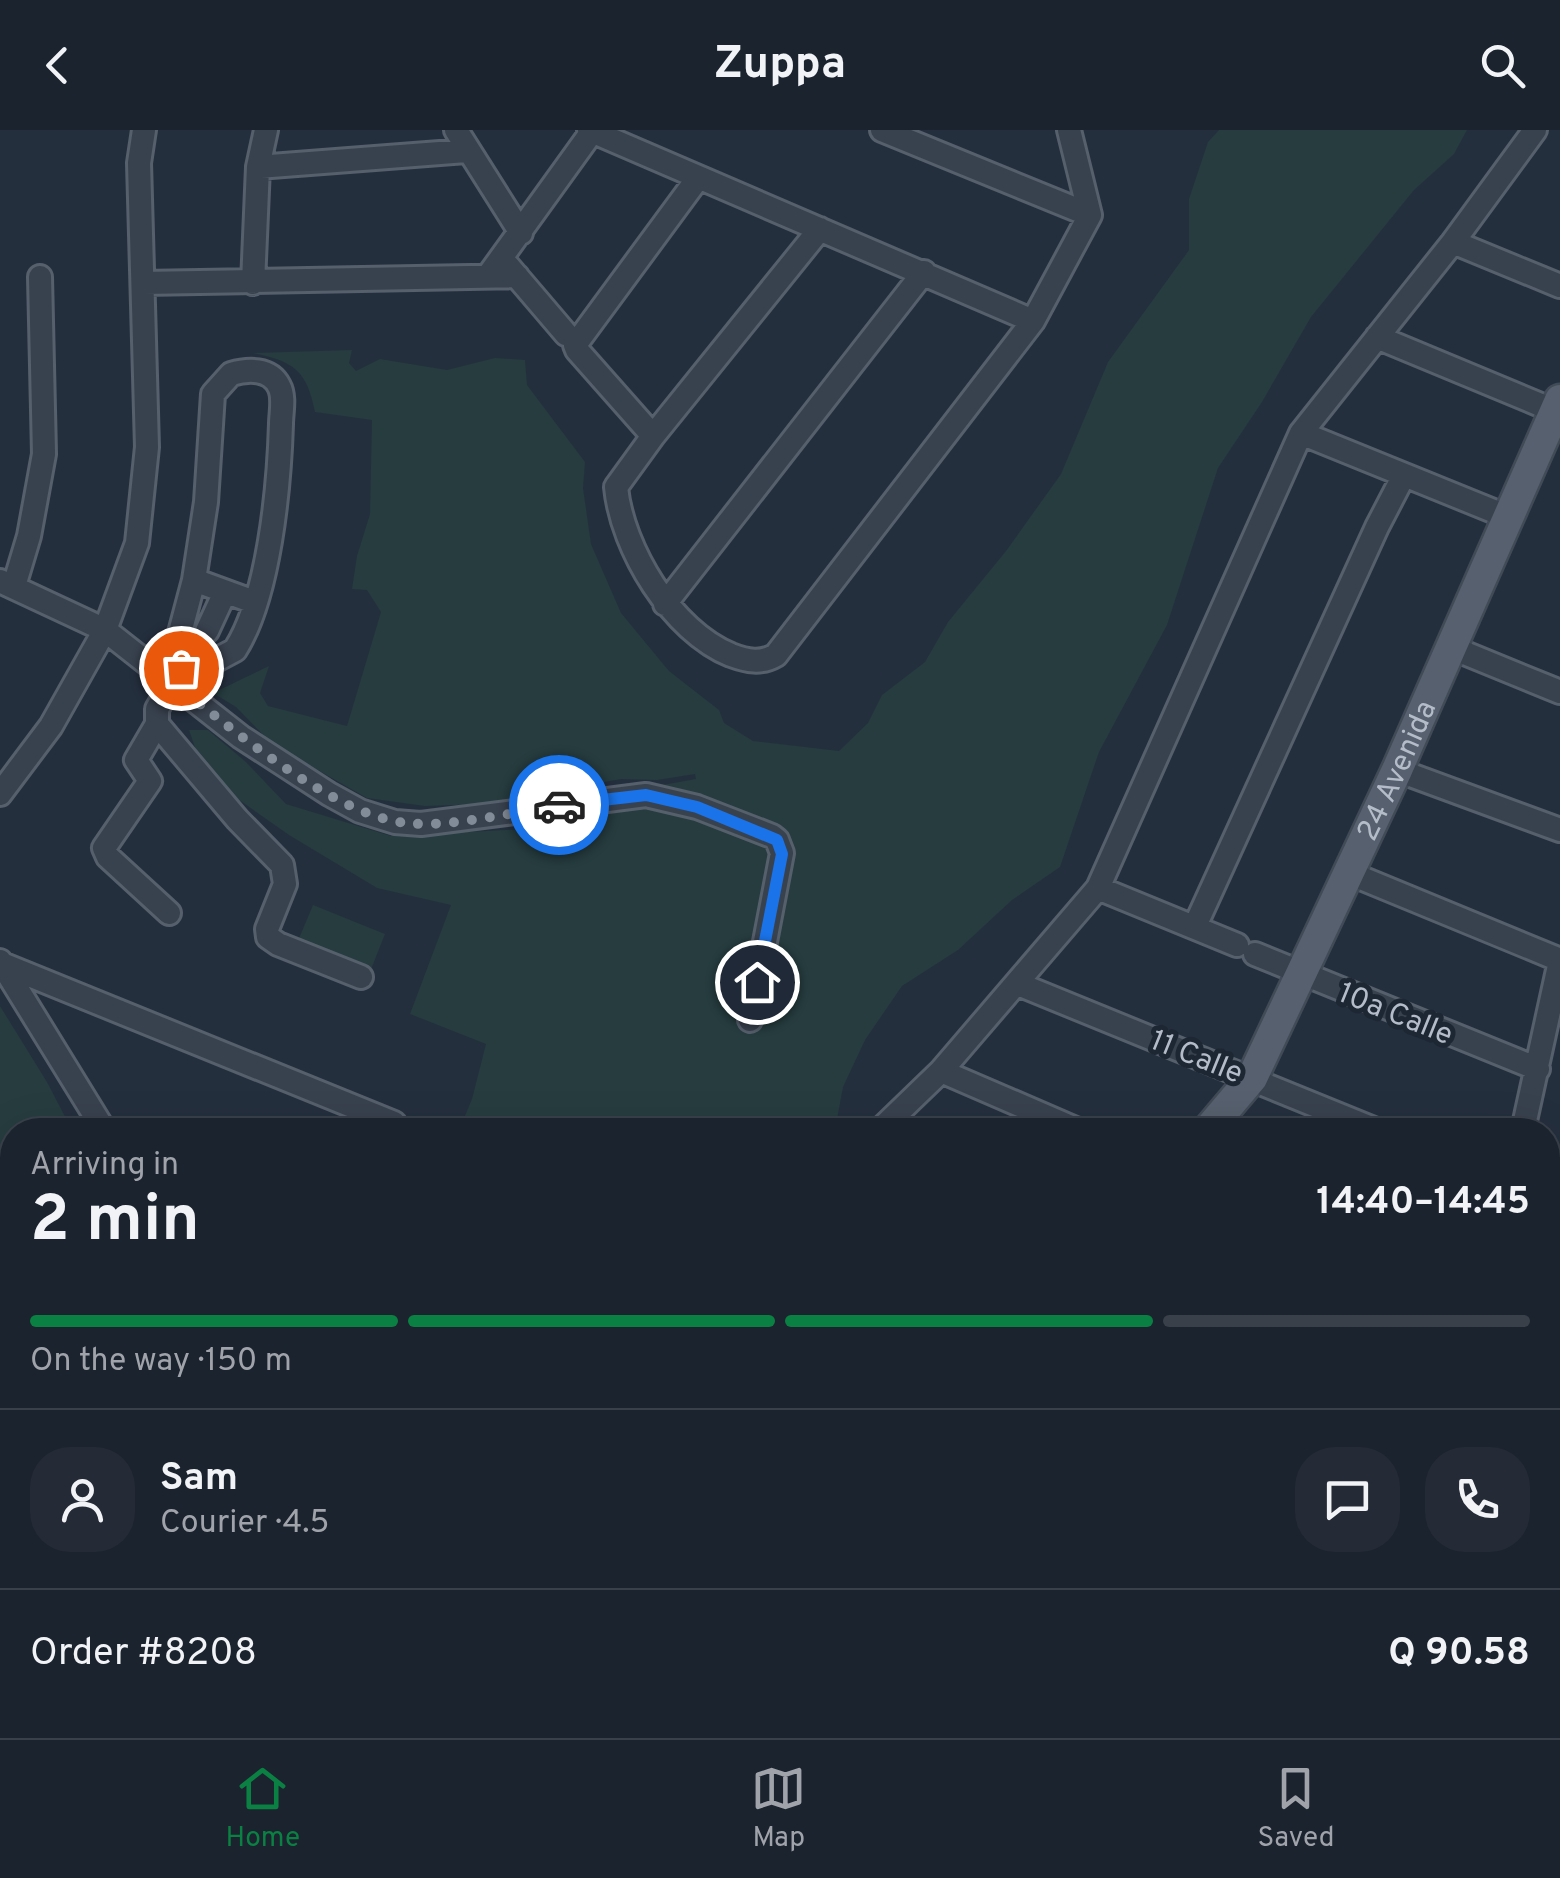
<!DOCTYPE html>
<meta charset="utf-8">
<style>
:root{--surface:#1b232e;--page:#242b36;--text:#f1f3f6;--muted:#a0a4aa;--line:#39404a;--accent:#0b8043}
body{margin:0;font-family:Overpass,sans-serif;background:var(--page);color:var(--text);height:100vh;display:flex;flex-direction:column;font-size:38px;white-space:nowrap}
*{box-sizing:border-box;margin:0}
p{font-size:32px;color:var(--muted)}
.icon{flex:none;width:55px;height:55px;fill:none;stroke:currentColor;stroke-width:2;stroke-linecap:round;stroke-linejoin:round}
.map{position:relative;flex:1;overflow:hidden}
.sheet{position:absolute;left:0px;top:988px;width:1560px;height:622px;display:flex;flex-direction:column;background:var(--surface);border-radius:40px 40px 0 0;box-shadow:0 10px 40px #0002,0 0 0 2px var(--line)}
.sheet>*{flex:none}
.pin{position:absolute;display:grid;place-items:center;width:85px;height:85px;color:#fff;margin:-42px;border:5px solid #fff;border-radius:50%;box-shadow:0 2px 10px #0007}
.courier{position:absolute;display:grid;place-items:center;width:100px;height:100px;margin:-50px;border:8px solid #1a73e8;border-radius:50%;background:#fff;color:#222;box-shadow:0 2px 12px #0007}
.overview em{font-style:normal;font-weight:700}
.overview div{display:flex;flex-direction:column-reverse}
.overview{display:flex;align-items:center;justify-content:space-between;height:170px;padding:0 30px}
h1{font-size:65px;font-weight:700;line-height:75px}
.bar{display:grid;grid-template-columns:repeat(4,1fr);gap:15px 10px;align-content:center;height:120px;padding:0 30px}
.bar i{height:12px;border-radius:8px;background:var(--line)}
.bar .current{background:var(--accent)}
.bar p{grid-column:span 4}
.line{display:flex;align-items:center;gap:25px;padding:0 30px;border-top:2px solid var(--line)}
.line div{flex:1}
.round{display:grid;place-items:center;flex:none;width:105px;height:105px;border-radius:40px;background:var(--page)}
header{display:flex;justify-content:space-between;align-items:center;height:130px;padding:0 30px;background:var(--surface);font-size:45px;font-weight:700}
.menu{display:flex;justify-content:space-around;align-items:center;height:140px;border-top:2px solid var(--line);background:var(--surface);font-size:28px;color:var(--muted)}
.menu a{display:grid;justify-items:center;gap:5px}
.menu .current{color:var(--accent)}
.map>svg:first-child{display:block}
.green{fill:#263c3f}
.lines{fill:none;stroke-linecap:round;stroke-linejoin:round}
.minor-casing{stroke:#565f6c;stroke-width:28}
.major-casing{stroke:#414a57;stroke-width:35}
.minor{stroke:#38414e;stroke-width:22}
.major{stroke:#56606e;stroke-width:30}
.done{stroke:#828b98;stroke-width:10;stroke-dasharray:0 18}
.route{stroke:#1a73e8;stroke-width:12}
.labels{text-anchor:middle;stroke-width:10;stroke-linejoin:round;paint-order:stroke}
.street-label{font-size:30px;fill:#b4bcc9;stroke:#1d2633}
</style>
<header><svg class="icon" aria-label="back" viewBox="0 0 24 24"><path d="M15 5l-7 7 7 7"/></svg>Zuppa<svg class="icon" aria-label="search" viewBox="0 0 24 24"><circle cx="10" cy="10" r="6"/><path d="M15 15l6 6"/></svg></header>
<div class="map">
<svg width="1560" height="1608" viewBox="0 0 1560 1608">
<rect width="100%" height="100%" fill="#242f3e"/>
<!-- green -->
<path class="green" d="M1219 0H1467L1454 24 1414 60 1311 187 1262 272 1218 338 1167 495 1099 622 1060 737 1012 770 958 820 902 856 865 910 843 957 835 1000H459L472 969 486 914 410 884 451 775 377 758 289 705 205 646 189 600H208L246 632 286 674 391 706 525 699 584 669 696 649 695 644 657 650 621 649 486 674 425 676 367 668 272 614 236 577 213 563 269 536 260 563 268 576 347 596 381 482 367 460 352 459 357 426 370 384 372 290 315 282C307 241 294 231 253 223L352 220 349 233 356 241 380 229 447 240 495 228 525 230 527 255 585 332 583 358 591 414 621 483 669 541 719 580 724 593 753 611 839 621 868 593 882 565 925 532 948 492 1006 421 1061 344 1108 232 1189 120V69L1208 12Z
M313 775 385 804 370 842 297 813Z
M0 876 47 952 72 1000H12V1330L0 1333Z
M1560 1475V1559L1548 1582V1493Z
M592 1598H773L777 1608H590Z
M784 1598H931L957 1608H789Z"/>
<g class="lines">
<defs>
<path id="minor" d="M456 0 521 103
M589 0 1033 191
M882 0 1090 85
M258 37 466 21
M820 99 653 306 616 357C622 419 672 501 731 525 747 531 761 534 776 525L1033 191 1090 85 1069 0
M1453 112 1560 156
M508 136 566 204
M488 146 591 3
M143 153 517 146
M253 153 258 37 266 0
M1377 207 1555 281
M1301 303 1508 387
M653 306 577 220 575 215 698 48
M194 450 254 472
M0 451 105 500 241 607 329 664 360 681 395 692 421 694 646 665 697 677 772 706 777 710 782 723 750 890
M14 456 29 406 44 324 40 147
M665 474 924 142
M207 501 225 462
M1450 517 1560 562
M181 538 203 537 235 520C269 467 279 358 281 294 281 283 285 267 279 256 270 238 248 239 231 244L213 264 206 372 194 450 177 514 181 538 157 579V594L237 689 282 735 285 754 267 799 268 807 278 814 361 847
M157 594 136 630 150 651 104 718 108 727 169 783
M1397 640 1560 700
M0 664 51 596 105 500 137 413 147 317 139 33 144 0
M1349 743 1560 830
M1098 758 1237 815
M1195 796 1377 397 1403 347
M1255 824 1538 939
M0 831 104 1000
M2 834 394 993 399 1000
M1018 854 1376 1000
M941 941 1078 1000
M882 998 941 941 1098 758 1301 303 1453 112 1535 0
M1523 1000 1560 831
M0 1472 5 1435
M88 1608 117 1601 156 1608
M244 1608 246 1598
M380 1608 381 1598
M585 1608 587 1598
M1338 1608 1344 1598
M1549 1608 1560 1587"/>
<g id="major">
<path id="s1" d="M1208 1000 1252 948 1397 640 1560 270"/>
<path d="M1179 1598 1206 1608"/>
</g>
</defs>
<!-- minor casing -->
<use href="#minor" class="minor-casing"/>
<!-- major casing -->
<use href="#major" class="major-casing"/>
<!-- minor -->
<use href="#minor" class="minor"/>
<!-- major -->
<use href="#major" class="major"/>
</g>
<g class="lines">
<!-- done -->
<path class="done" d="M181 538 171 551C228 596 334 686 406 693 449 698 515 682 559 675"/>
<!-- route -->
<path class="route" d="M559 675 646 665 697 677 777 710 782 724 757 852"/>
</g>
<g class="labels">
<!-- street labels -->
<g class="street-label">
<text dy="10" stroke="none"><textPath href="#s1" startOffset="408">24 Avenida</textPath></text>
<text transform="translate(1396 883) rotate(22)" y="10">10a Calle</text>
<text transform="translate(1197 926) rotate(22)" y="10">11 Calle</text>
</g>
</g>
</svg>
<div class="pin" style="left:181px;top:538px;background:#ea580c"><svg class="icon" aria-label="bag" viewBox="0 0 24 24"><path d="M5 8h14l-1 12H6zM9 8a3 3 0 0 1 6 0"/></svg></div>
<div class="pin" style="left:757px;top:852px;background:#1f2937"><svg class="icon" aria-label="home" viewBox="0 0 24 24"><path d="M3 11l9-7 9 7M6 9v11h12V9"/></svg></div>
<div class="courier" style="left:559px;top:675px"><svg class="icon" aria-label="car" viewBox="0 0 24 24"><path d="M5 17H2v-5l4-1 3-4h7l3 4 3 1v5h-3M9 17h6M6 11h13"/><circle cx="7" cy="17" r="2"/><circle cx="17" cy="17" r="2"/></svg></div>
<section class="sheet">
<div class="overview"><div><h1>2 min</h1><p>Arriving in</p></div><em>14:40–14:45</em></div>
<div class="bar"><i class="current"></i><i class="current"></i><i class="current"></i><i></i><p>On the way · 150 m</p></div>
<div class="line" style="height:180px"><a class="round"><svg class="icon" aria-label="person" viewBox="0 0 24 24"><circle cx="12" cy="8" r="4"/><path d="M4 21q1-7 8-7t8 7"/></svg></a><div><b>Sam</b><p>Courier · 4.5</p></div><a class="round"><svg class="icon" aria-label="chat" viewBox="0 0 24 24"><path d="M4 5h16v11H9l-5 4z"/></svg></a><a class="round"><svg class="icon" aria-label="phone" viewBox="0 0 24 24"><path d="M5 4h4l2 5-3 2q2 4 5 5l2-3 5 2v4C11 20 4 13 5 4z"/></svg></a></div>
<div class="line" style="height:130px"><div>Order #8208</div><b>Q 90.58</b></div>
</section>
</div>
<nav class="menu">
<a class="current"><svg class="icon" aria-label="home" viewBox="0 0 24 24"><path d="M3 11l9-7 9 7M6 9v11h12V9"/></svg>Home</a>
<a><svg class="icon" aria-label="map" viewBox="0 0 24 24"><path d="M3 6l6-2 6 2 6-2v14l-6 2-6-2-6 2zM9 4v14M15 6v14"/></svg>Map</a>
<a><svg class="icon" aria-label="saved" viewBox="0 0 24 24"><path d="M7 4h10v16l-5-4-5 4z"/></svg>Saved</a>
</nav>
